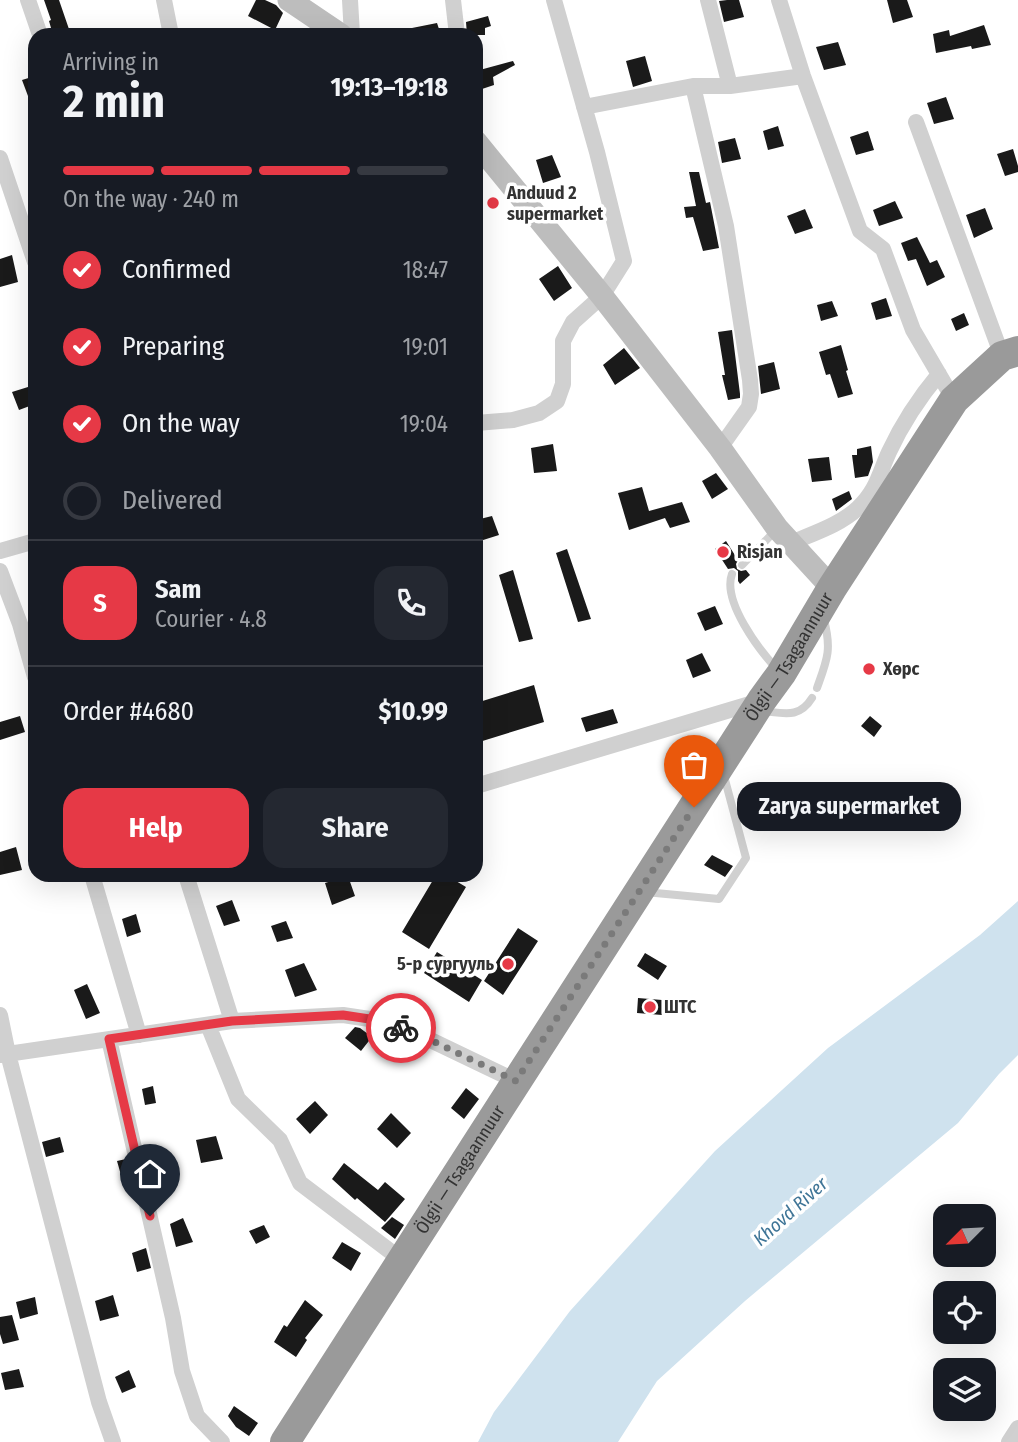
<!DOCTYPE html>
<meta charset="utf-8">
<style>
:root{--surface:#171b24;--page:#242831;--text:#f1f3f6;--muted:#9ea1a6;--line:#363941;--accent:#e63946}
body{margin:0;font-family:"Fira Sans Condensed",sans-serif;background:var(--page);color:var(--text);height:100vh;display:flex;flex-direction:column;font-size:26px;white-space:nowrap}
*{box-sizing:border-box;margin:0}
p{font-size:23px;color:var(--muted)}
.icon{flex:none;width:38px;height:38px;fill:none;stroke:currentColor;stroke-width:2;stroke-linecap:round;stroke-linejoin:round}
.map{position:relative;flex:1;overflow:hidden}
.details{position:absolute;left:28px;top:28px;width:455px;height:854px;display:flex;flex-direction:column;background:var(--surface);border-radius:21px;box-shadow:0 7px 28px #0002}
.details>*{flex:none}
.needle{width:46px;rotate:246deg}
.buttons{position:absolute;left:933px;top:1204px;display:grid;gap:14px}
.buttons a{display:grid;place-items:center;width:63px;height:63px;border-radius:14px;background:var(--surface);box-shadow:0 7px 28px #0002;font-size:35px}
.pin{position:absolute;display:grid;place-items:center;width:60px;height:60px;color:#fff;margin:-72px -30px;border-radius:50% 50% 50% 0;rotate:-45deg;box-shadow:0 0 7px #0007}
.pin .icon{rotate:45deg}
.courier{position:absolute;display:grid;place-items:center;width:70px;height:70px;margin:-35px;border:5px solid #e63946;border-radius:50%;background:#fff;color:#222;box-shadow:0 2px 9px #0007}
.bubble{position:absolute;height:49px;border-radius:21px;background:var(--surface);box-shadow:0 7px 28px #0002;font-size:23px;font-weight:700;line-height:49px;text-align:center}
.head em{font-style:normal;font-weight:700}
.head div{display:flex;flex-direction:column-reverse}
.head{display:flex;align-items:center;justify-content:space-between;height:119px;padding:0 35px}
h1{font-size:46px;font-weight:700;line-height:52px}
.bar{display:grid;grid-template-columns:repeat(4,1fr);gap:10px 7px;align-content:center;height:84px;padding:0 35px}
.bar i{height:9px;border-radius:5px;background:var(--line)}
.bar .on{background:var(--accent)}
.bar p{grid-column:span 4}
.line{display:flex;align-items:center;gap:18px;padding:0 35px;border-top:2px solid var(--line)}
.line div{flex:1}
.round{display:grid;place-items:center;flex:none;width:74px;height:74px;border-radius:21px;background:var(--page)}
ol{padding:0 35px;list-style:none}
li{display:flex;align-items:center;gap:21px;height:77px}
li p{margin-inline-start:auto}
li .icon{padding:7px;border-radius:50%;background:var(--accent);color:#fff;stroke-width:4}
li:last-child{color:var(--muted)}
li i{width:38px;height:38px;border:4px solid var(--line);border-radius:50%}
.action{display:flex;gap:14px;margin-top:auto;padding:14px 35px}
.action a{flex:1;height:80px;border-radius:21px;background:var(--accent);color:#fff;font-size:28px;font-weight:700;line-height:80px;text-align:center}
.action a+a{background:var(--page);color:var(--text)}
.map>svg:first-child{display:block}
.water{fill:#cfe2ee}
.building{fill:#1a1a1a}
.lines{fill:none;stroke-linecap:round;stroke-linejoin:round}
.lane{stroke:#d0d0d0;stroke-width:8}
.street{stroke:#d0d0d0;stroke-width:16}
.secondary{stroke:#bdbdbd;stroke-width:23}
.highway{stroke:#9a9a9a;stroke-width:30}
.done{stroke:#7a7a7a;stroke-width:7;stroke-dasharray:0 12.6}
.route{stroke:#e63946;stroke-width:9}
.poi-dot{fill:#e63946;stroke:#fff;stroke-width:2.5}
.labels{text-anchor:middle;stroke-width:7;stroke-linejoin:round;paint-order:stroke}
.poi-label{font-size:18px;font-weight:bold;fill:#333;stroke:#fff;text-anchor:start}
.street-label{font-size:18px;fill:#333;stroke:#fff}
.water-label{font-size:19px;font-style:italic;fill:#3f7597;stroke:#fff}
</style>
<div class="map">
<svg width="1018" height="1442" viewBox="0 0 1018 1442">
<rect width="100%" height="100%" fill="#fff"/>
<!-- water -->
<path class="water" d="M1018 901V1055L999 1074 958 1123 745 1301 657 1381 618 1442H478L494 1412 570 1311 715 1151 828 1048 980 935Z"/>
<!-- building -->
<path class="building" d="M44 0H59L71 35H53L49 21 51 20Z
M256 0H265L276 5 283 13 275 30 248 16Z
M727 0H739L744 17 724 22 719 1Z
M887 0H907L913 17 893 23Z
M488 16 491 26 485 28V35H467L466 22Z
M437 23 441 35H402V30Z
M984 25 991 45 972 49 971 46 936 53 933 34 949 30 950 36Z
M838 42 846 65 824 70 816 47Z
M645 56 652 81 633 87 626 61Z
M513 61 515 65 493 77 494 85 479 90 476 71Z
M35 76V112H34L22 80Z
M946 97 954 119 934 124 927 103Z
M778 126 784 146 768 150 763 131Z
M868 131 874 150 856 155 850 137Z
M735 138 741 159 722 163 718 142Z
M1013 149 1018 166V172L1005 176 997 154Z
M552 155 561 177 543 183 536 160Z
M689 172H699L706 203 710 202 719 248 703 251 693 217 686 218 684 207 696 206Z
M895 201 903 218 879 226 873 210Z
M985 208 993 229 974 238 966 215Z
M805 209 813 228 795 234 787 216Z
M917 237 930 263 937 260 945 277 927 286 916 259 908 261 901 243Z
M12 255 18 282 0 287V259Z
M558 266 572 288 554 301 539 279Z
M886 298 892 316 876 320 871 303Z
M832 301 838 316 821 321 817 305Z
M964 313 969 325 956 331 951 319Z
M732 330 740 394V398L728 400 722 375H725L718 332Z
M841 345 848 370 846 371 853 394 838 398 830 374 826 375 819 352Z
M624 348 640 368 615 385 603 365Z
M774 362 780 389 761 394 758 366Z
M28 387 35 404 19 410 12 392Z
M553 444 557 471 534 473 531 448Z
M871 446 873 462 868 476 855 478 852 455H857V449Z
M829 457 832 480 812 482 808 459Z
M716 473 728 489 712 499 702 481Z
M642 487 649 511 682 502 690 522 670 528 665 518 629 530 618 493Z
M849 491 852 499 836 511 832 499Z
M492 516 499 535 480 541 476 520Z
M726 541 738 560 736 564 737 569 741 571 746 570 750 575 740 584 738 581V571L734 568 728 569 715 549Z
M567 549 591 619 578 622 556 553Z
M513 570 533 639 519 642 499 575Z
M715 606 723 624 705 631 697 613Z
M702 653 711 671 693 678 686 660Z
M534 685 544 722 476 743V703Z
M613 709 618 723 586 732 581 718Z
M20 716 25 732 0 740V722Z
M870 716 882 726 874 737 861 726Z
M16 847 22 870 0 875V852Z
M712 855 733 866 725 877 704 865Z
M436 875H446L466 887 429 949 402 932Z
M348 876 355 896 332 905 325 883Z
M232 900 240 921 224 926 216 906Z
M136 914 141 932 127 937 122 919Z
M286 921 293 938 277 942 271 926Z
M518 928 538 941 503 995 484 981Z
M437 952 482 980 469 1002 424 973Z
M645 953 667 966 658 980 637 966Z
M304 963 317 990 295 997 285 970Z
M87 984 100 1013 86 1019 74 990Z
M638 998 662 1000V1015L637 1013Z
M355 1027 360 1028 372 1037 361 1051 345 1038Z
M153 1086 156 1103 145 1105 142 1089Z
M466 1088 479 1099 464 1119 451 1108Z
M315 1101 328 1115 310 1134 296 1119Z
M391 1113 411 1133 397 1148 377 1129Z
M216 1136 223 1159 201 1163 196 1140Z
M60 1137 64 1152 46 1157 42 1142Z
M126 1159 131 1181 123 1182 117 1161Z
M344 1163 378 1190 385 1182 405 1199 385 1222 357 1198 355 1200 332 1179Z
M392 1217 404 1225 395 1239 381 1228Z
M183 1218 193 1242 176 1247 170 1224Z
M264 1225 270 1237 256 1244 249 1231Z
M342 1242 361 1253 351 1271 332 1258Z
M146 1248 151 1268 137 1272 132 1253Z
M113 1295 119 1316 100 1321 95 1301Z
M35 1297 38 1314 20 1319 16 1302Z
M305 1300 323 1315 305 1338 307 1340 296 1357 274 1342 284 1325 287 1327Z
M12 1315 19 1340 3 1344 0 1334V1317Z
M19 1369 24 1387 5 1390 1 1373Z
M129 1370 136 1387 122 1393 115 1377Z
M234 1406 258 1423 249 1436 236 1427 228 1416Z"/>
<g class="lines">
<!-- lane -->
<path class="lane" d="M742 565 775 531
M732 574C722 601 759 650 777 669
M817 688C827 660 832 650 824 620
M762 711C784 713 799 719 812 698
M645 892 719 899 746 858 724 776"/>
<!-- street -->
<path class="street" d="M28 0 40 35
M164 0 171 35
M350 0 352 35
M453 0 457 35
M708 0 730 86
M779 0 803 76 860 231 883 249 913 330 954 400
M693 86 726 226 750 380 751 394 749 407 720 448
M584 107 693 86H730L803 76
M916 122 1002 356
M0 158 35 262
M476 423 513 420 539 413 557 401 563 384V341L573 322 602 296 624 261 597 152 554 0
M791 543C814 533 840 525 858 508 877 490 879 474 889 452 902 424 919 398 939 374
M0 551 35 541
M0 571 20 624 35 677
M476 786 760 701
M92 875 139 1035
M186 875 232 1021
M0 1015 8 1054 99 1402 113 1442
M208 1025 238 1099 280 1140 300 1183 403 1261
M109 1039 173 1318 182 1371 197 1416 222 1442
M0 1055 232 1021 343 1015 376 1020 418 1034 516 1081
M1009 1442 1018 1428"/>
<!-- secondary -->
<path class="secondary" d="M289 0 341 35
M476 142 602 296 720 448 777 528 832 588"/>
<!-- highway -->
<path class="highway" id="s1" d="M285 1442 762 700 781 674 832 588 954 400 1002 356 1018 351"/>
</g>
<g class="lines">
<!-- done -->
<path class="done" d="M401 1028 418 1034 516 1081 694 807"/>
<!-- route -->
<path class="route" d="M150 1216 109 1039 232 1021 343 1015 376 1020 401 1028"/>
</g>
<!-- markers -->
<g class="poi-dot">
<circle cx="493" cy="203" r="7"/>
<circle cx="723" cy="552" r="7"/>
<circle cx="869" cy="669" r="7"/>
<circle cx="508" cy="964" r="7"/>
<circle cx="650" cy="1007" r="7"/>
</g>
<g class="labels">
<!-- poi labels -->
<g class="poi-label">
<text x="507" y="199">Anduud 2<tspan x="507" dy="21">supermarket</tspan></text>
<text x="737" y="558">Risjan</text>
<text x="883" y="675">Хөрс</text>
<text x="494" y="970" text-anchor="end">5-р сургууль</text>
<text x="664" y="1013">ШТС</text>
</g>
<!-- street labels -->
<g class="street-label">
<text dy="6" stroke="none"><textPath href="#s1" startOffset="933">Ölgii — Tsagaannuur</textPath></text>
<text dy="6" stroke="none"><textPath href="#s1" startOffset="324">Ölgii — Tsagaannuur</textPath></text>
</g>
<!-- water labels -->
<g class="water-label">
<text transform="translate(790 1211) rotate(-42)" y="7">Khovd River</text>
</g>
</g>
</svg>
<div class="buttons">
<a><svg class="needle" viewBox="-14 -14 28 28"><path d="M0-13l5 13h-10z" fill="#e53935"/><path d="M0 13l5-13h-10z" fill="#9ea1a6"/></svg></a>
<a><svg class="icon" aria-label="locate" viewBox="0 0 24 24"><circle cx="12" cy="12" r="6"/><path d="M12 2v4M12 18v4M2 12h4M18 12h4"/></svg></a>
<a><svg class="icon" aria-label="layers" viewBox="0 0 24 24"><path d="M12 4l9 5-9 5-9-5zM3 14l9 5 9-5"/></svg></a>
</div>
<div class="pin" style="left:694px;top:807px;background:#ea580c"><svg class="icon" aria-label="bag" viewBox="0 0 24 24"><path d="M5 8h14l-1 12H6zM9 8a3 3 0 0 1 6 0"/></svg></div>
<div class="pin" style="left:150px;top:1216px;background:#1f2937"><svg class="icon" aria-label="home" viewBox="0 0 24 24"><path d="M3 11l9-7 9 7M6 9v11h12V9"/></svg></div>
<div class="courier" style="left:401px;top:1028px"><svg class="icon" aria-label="bike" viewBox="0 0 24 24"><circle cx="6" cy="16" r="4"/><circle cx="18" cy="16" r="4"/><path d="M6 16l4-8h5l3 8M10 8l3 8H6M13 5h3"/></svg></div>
<div class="bubble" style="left:737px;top:782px;width:224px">Zarya supermarket</div>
<section class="details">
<div class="head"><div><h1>2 min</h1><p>Arriving in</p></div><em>19:13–19:18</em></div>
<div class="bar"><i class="on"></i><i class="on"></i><i class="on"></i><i></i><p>On the way · 240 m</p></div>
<ol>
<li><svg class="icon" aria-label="check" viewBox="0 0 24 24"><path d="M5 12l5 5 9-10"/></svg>Confirmed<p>18:47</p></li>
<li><svg class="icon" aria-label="check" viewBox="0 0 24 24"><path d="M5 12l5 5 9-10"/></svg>Preparing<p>19:01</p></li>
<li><svg class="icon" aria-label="check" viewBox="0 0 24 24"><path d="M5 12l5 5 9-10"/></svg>On the way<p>19:04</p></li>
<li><i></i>Delivered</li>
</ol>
<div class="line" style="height:126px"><b class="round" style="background:var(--accent);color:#fff">S</b><div><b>Sam</b><p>Courier · 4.8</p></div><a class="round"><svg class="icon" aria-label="phone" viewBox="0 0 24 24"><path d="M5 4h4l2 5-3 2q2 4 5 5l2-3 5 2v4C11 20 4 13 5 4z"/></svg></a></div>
<div class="line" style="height:91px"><div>Order #4680</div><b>$10.99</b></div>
<div class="action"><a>Help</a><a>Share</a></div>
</section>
</div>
